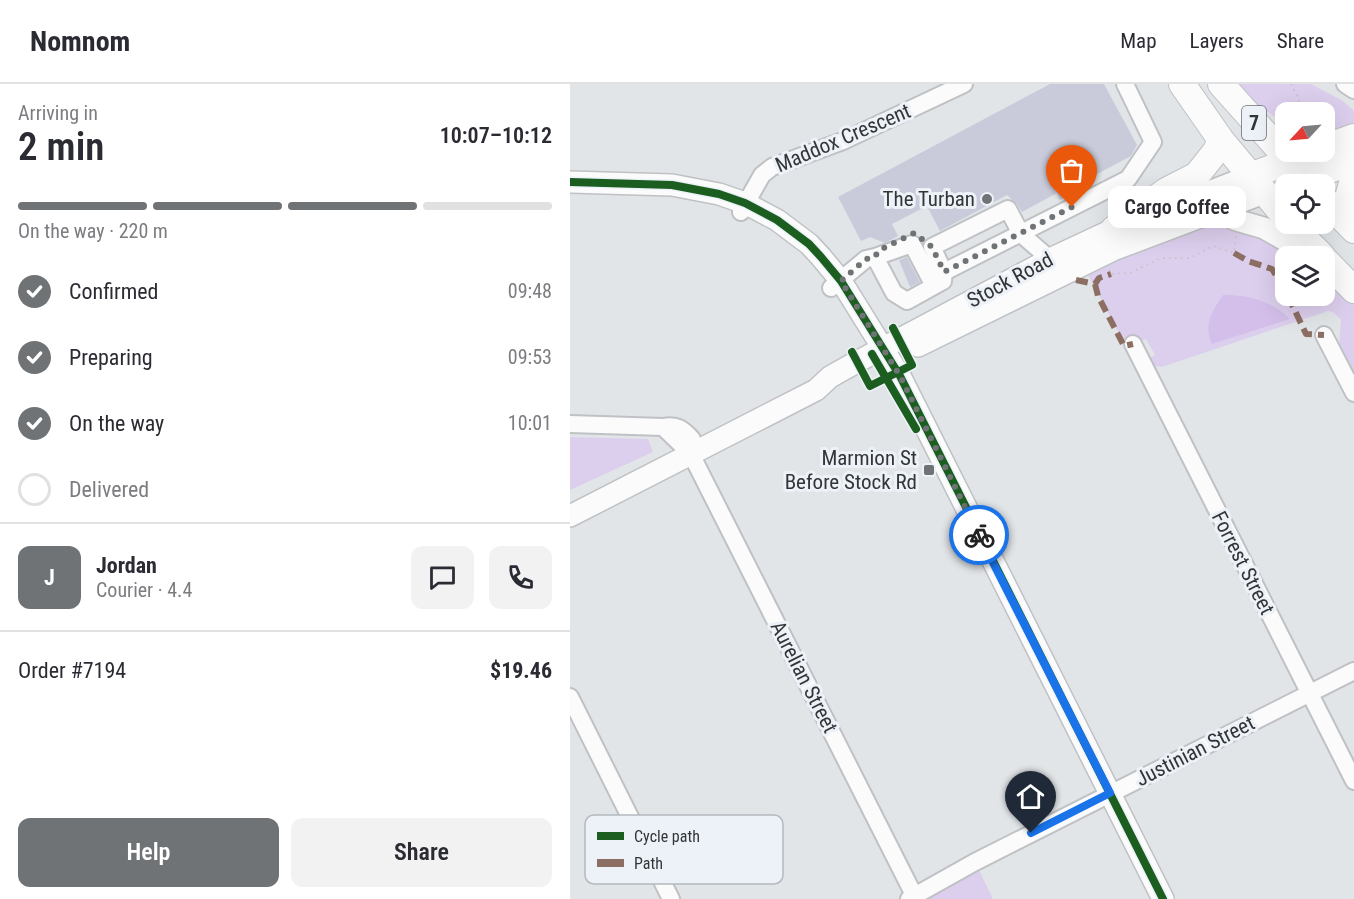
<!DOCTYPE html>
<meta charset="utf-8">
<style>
:root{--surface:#fff;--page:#f2f2f3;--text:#2b2b33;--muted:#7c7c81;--line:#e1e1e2;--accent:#707375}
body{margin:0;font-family:"Roboto Condensed",sans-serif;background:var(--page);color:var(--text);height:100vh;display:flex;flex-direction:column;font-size:22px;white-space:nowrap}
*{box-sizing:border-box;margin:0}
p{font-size:20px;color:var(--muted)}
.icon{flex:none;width:33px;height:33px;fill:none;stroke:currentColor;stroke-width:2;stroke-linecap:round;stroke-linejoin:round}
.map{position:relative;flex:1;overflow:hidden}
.drawer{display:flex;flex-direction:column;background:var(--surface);width:570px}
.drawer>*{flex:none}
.needle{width:39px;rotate:244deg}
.tools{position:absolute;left:705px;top:18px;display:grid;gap:12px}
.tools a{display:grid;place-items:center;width:60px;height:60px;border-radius:12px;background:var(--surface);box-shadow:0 6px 24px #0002;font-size:30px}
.pin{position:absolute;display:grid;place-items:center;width:51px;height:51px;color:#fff;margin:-62px -26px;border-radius:50% 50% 50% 0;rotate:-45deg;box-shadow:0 0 6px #0007}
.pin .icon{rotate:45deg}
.courier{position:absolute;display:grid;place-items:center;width:60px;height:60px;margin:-30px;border:4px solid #1a73e8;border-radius:50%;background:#fff;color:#222;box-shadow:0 2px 8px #0007}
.bubble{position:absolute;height:42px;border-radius:12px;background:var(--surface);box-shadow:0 6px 24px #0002;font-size:20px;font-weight:600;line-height:42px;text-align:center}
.summary em{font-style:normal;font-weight:600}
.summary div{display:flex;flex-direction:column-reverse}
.summary{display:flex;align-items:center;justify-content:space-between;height:102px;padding:0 18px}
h1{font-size:39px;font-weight:600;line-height:45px}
.bar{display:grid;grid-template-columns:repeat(4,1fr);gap:9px 6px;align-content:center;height:72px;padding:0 18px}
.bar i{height:8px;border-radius:4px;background:var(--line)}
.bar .current{background:var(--accent)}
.bar p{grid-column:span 4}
.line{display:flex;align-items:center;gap:15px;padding:0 18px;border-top:2px solid var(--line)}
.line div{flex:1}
.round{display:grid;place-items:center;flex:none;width:63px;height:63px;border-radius:12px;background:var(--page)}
ol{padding:0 18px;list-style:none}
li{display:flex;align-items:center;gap:18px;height:66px}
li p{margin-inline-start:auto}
li .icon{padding:6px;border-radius:50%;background:var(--accent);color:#fff;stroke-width:4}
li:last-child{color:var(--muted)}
li i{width:33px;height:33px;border:3px solid var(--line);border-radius:50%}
.primary-button{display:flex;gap:12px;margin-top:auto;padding:12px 18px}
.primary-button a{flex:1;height:69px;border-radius:12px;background:var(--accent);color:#fff;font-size:24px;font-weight:600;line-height:69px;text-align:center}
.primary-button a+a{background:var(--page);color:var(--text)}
header{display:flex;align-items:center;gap:36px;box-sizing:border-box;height:84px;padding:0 30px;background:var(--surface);border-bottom:2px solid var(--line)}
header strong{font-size:28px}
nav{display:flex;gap:33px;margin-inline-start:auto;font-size:21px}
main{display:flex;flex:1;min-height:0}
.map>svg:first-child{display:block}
.green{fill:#dccfee}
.forest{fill:#d3bfea}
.building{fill:#c9cbdb}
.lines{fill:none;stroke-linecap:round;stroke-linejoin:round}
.minor-casing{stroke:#bfc1c4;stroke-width:20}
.major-casing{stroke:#bfc1c4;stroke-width:24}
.highway-casing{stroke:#bfc1c4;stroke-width:28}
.path{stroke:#c3c5c6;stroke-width:2;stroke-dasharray:1.5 4.5;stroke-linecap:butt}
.minor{stroke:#fbfbfc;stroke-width:16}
.major{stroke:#fbfbfc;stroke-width:21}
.highway{stroke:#fbfbfc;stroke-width:26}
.quiet{stroke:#8d6e63;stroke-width:6;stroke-dasharray:12 6;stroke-linecap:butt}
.cycleway-casing{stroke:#ecf2f8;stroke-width:11}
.cycleway{stroke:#1b5e20;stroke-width:8}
.done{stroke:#707375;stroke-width:6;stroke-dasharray:0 10.8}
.route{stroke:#1a73e8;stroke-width:8}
.poi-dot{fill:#707375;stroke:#ecf2f8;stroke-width:2}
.labels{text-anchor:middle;stroke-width:6;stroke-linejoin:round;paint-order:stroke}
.shield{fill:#ecf2f8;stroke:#6a6e71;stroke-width:1.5}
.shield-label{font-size:20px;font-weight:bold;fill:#333537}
.street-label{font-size:21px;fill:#333537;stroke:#ecf2f8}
.poi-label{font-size:21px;fill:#333537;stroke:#ecf2f8;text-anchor:end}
.key{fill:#ecf2f8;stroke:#b4b9be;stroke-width:1.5}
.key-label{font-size:16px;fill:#333537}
</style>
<header>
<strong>Nomnom</strong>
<nav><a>Map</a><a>Layers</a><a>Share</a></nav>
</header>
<main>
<section class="drawer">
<div class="summary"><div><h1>2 min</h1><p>Arriving in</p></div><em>10:07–10:12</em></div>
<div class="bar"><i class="current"></i><i class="current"></i><i class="current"></i><i></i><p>On the way · 220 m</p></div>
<ol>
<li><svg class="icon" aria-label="check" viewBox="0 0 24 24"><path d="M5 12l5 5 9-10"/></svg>Confirmed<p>09:48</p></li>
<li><svg class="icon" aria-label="check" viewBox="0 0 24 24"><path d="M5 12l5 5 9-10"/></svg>Preparing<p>09:53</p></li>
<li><svg class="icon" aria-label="check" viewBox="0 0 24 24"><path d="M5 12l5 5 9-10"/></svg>On the way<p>10:01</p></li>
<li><i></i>Delivered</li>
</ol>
<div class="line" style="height:108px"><b class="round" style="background:var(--accent);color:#fff">J</b><div><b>Jordan</b><p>Courier · 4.4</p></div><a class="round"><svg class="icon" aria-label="chat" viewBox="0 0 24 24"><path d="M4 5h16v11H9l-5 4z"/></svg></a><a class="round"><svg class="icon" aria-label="phone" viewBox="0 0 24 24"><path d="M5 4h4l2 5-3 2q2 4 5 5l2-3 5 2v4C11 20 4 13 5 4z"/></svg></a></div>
<div class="line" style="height:78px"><div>Order #7194</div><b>$19.46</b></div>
<div class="primary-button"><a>Help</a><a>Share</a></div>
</section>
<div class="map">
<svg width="784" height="815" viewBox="0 0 784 815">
<rect width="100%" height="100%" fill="#e2e5e8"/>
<!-- green -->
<path class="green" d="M665 0H741L773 17 784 27V43L755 47 754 28H716L715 39 713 38 681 17Z
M657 141 684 145 730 172H716V212H754L755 193 784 221V290L769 260 771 236 763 228 758 227 592 283 584 282 578 275 585 271 576 255 568 258 566 253 554 259 517 189 627 143Z
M0 353 78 355 83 368 0 406Z
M405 778 423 815H346Z"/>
<!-- forest -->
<path class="forest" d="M653 211C678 211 701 216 720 235L642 260C633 241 642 227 653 211Z"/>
<!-- building -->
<path class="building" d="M480 0H534L567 61 561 72 516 96 518 101 490 116 487 109 452 128 447 120 437 111 370 147 357 122 322 140 328 152 315 159 300 153 291 157 268 113Z
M337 173 350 198 340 203 329 176Z"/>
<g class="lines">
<defs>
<path id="minor" d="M775 0 784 6
M171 128 192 91 202 83 273 57 394 0
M305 173 342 160 364 202
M374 188 362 163 438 125 451 150 480 175
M261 204 296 175 305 173 324 209 337 217 373 197 374 188 558 95 583 58 555 0
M754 251 784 309
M563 260 784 697
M0 340 93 343C107 340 113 345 122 355L121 370
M93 343 121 370 346 815
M0 613 101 815
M339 815 405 778 784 587"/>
<path id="major" d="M0 98 102 101 149 110 175 119 207 136 239 160 251 173 271 197 330 292 593 815
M647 127 666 136 694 144 720 159 747 168
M348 262 543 166 694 109
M0 432 246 306 260 293 283 280 480 175 544 145 680 92"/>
<path id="highway" d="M612 0 651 56 716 134
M651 0 740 100
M754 64 784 53
M680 92 745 68
M784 92 779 110 784 128
M721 100 784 77
M754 115 784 146
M720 140 752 172
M544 145 596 107 627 91 646 67 651 56
M754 175 784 206"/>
</defs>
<!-- minor casing -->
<use href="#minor" class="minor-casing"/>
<!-- major casing -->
<use href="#major" class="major-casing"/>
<!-- highway casing -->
<use href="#highway" class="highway-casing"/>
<!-- path -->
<path class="path" d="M721 0 729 15 726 28
M539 186 541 190 560 189 591 174H620L643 162 664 169 666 152"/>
<!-- minor -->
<use href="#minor" class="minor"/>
<!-- major -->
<use href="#major" class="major"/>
<!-- highway -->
<use href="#highway" class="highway"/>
<!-- quiet -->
<path class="quiet" d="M664 169 678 177 702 185 716 207
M506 196 525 200 529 194 541 190
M525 200 528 212 554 262 563 260
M718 212 736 250 754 251"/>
<defs>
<path id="cycleway" d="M0 98 102 101 149 110 175 119 207 136 239 160 251 173 271 197 330 292 593 815
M282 268 300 302 342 281 323 244
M302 270 346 345"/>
</defs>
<!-- cycleway casing -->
<use href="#cycleway" class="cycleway-casing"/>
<!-- cycleway -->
<use href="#cycleway" class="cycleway"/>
</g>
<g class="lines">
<!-- done -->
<path class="done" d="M409 451 330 292 271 197 296 175 305 173 308 167 344 149 362 163 374 188 502 123"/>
<!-- route -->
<path class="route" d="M409 451 540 709 461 749"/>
</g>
<!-- markers -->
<g class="poi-dot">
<circle cx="417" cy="115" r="6"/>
<rect x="353" y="380" width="12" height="12" rx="3"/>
</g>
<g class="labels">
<!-- shield labels -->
<rect class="shield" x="672" y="22" width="24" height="34" rx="4.5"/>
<g class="shield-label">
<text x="684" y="46">7</text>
</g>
<!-- street labels -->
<g class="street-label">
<text transform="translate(273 54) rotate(-23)" y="7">Maddox Crescent</text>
<text transform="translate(440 196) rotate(-28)" y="7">Stock Road</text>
<text transform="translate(673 479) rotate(63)" y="7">Forrest Street</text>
<text transform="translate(234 593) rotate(63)" y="7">Aurelian Street</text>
<text transform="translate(625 667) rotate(-27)" y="7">Justinian Street</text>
</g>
<!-- poi labels -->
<g class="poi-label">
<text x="405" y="122">The Turban</text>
<text x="347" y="381">Marmion St<tspan x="347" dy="24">Before Stock Rd</tspan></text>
</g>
</g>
<!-- legend -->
<rect x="15" y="731" width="198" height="69" rx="9" class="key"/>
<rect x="27" y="748" width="27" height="8" fill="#1b5e20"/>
<rect x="27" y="775" width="27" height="8" fill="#8d6e63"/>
<g class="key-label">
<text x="64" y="758">Cycle path</text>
<text x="64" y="785">Path</text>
</g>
</svg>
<div class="tools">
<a><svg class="needle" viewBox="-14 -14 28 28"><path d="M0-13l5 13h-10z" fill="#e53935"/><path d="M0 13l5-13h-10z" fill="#7c7c81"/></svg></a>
<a><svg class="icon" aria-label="locate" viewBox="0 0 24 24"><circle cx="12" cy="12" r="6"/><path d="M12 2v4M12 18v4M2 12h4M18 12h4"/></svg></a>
<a><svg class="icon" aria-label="layers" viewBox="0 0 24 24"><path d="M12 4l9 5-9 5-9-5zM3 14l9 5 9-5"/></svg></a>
</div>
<div class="pin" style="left:502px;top:123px;background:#ea580c"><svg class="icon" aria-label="bag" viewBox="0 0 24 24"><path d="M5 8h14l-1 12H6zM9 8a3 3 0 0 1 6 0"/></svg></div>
<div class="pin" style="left:461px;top:749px;background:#1f2937"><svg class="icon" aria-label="home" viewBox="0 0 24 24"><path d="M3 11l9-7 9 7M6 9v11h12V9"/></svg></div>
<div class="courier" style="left:409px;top:451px"><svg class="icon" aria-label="bike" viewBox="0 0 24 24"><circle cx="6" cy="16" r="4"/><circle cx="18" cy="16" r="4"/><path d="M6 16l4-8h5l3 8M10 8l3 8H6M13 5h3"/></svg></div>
<div class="bubble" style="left:538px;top:102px;width:138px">Cargo Coffee</div>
</div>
</main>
